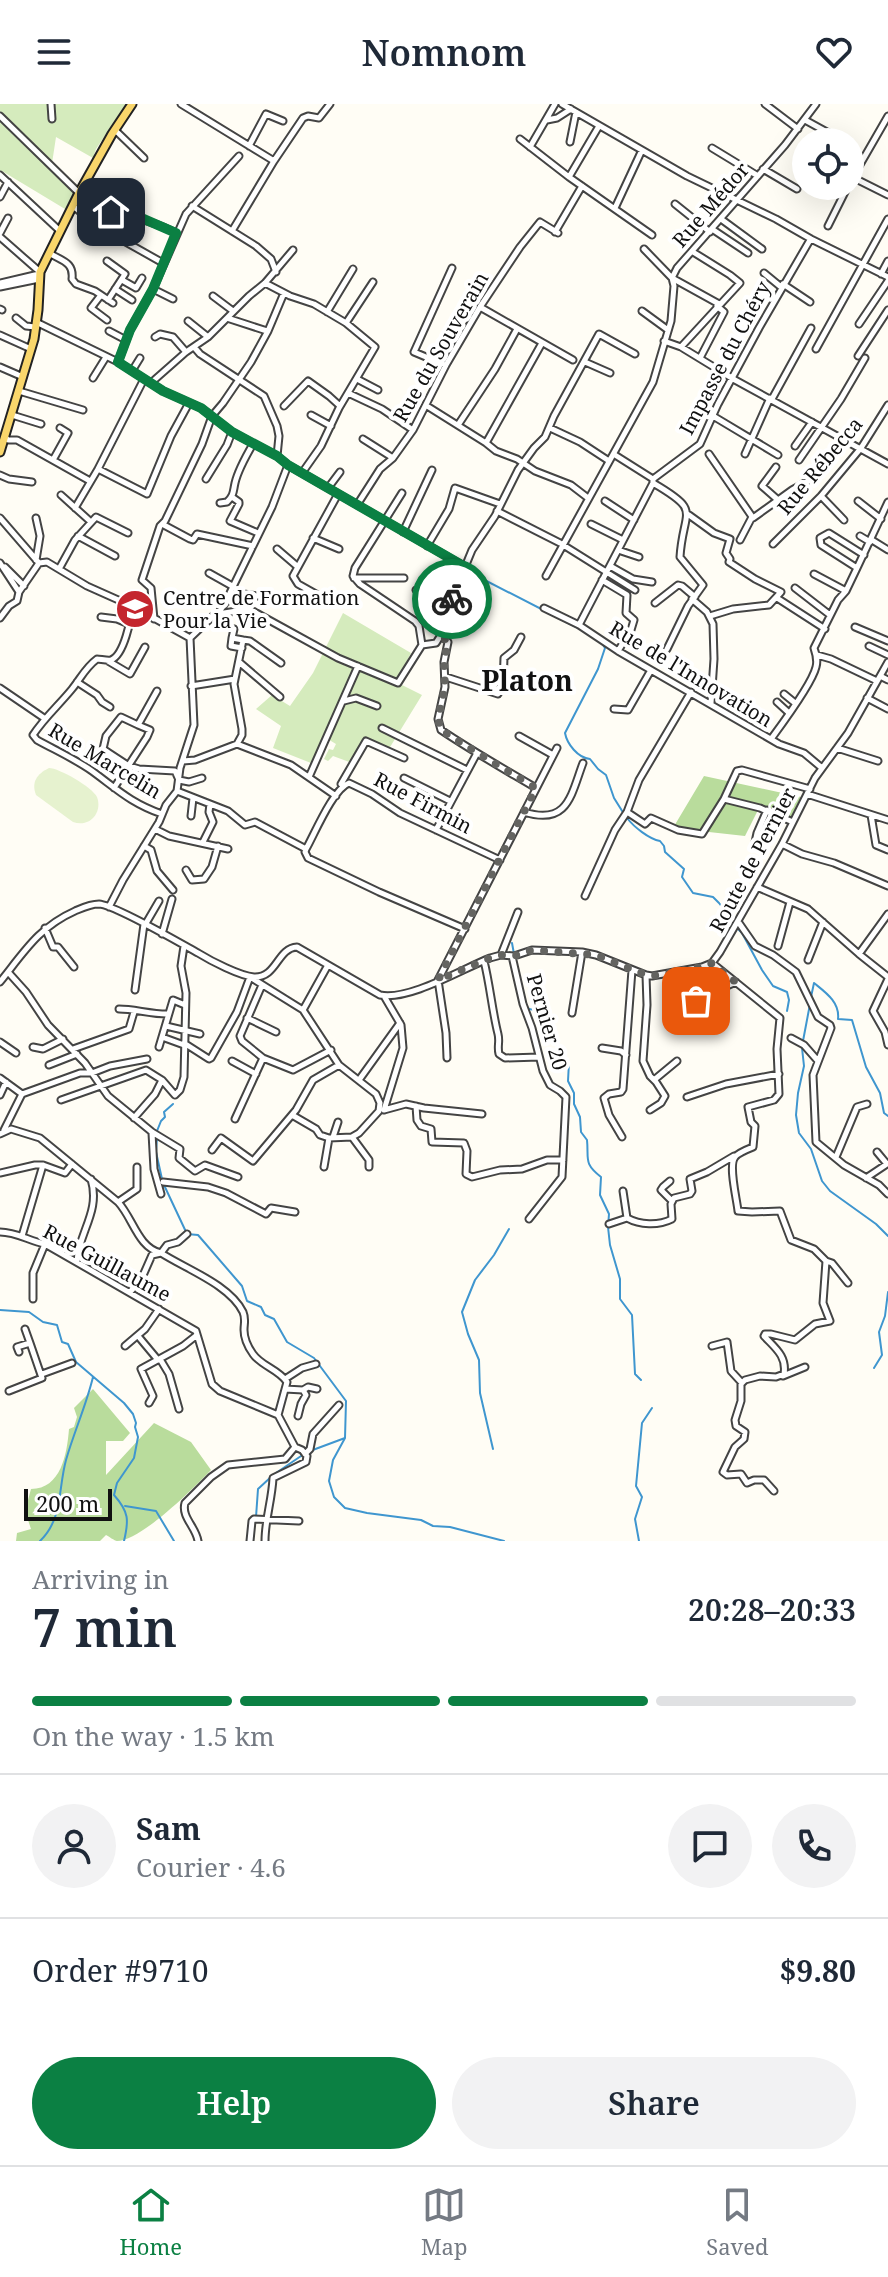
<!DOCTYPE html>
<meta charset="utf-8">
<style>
:root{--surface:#fff;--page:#f2f2f3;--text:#1f2937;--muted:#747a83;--line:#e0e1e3;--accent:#0b8043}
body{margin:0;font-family:"Noto Serif",serif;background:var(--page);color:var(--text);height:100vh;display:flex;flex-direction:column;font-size:30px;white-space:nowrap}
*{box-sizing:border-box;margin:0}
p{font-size:26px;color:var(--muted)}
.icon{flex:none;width:44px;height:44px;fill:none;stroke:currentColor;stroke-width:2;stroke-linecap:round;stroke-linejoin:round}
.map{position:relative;height:1437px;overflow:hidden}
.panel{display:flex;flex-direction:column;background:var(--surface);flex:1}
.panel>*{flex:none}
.controls{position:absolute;left:792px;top:24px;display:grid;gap:16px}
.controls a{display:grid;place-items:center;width:72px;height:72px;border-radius:50%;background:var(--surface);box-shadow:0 8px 32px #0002;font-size:40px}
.scale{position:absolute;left:24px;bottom:20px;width:88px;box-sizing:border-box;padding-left:8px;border:4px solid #111;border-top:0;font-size:22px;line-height:28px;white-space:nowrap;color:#111;-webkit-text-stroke:6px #fff;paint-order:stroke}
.pin{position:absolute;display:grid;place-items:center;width:68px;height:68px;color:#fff;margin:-34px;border-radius:16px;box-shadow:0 4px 12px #0006}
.courier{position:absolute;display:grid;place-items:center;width:80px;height:80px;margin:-40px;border:6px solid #0b8043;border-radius:50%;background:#fff;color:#222;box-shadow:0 2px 10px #0007}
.overview em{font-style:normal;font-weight:600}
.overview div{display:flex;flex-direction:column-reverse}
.overview{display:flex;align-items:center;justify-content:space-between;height:136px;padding:0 32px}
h1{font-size:52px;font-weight:600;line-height:60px}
.bar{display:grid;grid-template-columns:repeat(4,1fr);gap:12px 8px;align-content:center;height:96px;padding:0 32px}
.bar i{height:10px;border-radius:6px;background:var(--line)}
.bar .current{background:var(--accent)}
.bar p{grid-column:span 4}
.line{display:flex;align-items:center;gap:20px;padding:0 32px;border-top:2px solid var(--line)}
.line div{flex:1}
.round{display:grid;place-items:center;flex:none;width:84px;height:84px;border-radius:42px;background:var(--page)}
.cta{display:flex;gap:16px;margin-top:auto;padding:16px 32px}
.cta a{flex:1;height:92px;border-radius:48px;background:var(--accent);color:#fff;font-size:32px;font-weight:600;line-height:92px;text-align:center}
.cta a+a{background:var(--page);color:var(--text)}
header{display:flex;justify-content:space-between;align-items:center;height:104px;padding:0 32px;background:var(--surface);font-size:36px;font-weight:600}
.tab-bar{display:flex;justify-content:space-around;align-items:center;height:112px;border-top:2px solid var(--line);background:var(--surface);font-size:22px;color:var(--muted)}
.tab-bar a{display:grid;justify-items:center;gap:4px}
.tab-bar .current{color:var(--accent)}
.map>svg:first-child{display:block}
.green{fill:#d5ebbd}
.forest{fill:#b9dc9c}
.pitch{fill:#e6f2cf}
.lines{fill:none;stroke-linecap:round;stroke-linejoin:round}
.stream{stroke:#3f96cf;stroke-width:2}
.minor-casing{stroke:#444;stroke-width:9}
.major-casing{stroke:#222;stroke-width:11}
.minor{stroke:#fff;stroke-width:5}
.major{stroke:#f9d66b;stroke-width:7}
.done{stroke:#646461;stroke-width:8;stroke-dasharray:0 14.4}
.route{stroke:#0b8043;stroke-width:10}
.labels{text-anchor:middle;stroke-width:8;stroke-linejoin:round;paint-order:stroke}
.street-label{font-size:20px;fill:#111;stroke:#fff}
.poi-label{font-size:20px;fill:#111;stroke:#fff;text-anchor:start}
.district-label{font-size:28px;font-weight:bold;fill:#111;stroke:#fff}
</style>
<header><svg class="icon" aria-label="menu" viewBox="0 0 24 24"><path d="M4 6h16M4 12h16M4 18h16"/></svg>Nomnom<svg class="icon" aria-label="heart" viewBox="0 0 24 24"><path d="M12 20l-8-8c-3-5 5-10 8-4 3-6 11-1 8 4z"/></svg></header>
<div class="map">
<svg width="888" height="1437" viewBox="0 0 888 1437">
<rect width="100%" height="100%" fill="#fffdf5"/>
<!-- green -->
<path class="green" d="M0 0H126L96 45 93 54 56 33 51 66 74 88 65 105 2 67 0 69Z
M343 509 411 549 396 578 422 591 387 648 365 635 352 659 333 652 328 657 324 655 329 645 333 646 336 640 326 634 316 661 273 644 281 622 256 605 272 591 290 602 313 569Z"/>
<!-- forest -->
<path class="forest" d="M704 672 801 693 789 717 759 704 745 732 673 724Z
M93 1285 130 1329 123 1337H106V1371L154 1319 191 1338 211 1366C195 1383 141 1437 117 1437 115 1437 108 1432 106 1431L100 1437H16L17 1429 31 1425 25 1407 31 1385C61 1385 67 1350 69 1325L74 1323 77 1313 74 1304Z"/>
<!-- pitch -->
<path class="pitch" d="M49 664C59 664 92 683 97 693 103 709 89 724 73 718L36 691C31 678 37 670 49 664Z"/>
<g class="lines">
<!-- stream -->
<path class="stream" d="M473 470 580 525
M602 539 605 544 598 565 565 629C567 640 578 654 590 655L598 665 606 671 614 694 624 710
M627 714C634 723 649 735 660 737L664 742 665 748 684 765 682 773 693 789 713 793 719 799 726 808 728 819 733 822
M738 825 742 829 762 866 773 882 787 888 789 896 787 907
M512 839 514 850
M517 864 520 877
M811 893 814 879C825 888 840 898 838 915L852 916 866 963 880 989 884 1009 888 1012
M525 901 529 905 542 907 554 938 569 958 568 977 574 989V1000L580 1013 581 1028 587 1036C589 1055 583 1059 601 1073L600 1091 609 1110 608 1123 610 1141 620 1175V1195L632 1211 635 1270 641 1276
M803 937 810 900
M802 944 804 962 798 989 796 1011 799 1029 811 1045 822 1077 830 1087 876 1120 888 1132
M157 1027 161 1017 165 1013 164 1008 173 1000
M157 1034 156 1048 162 1075
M164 1081 187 1130 198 1131 242 1182 247 1197 261 1203 265 1211 274 1215 287 1238 314 1254 346 1297 345 1334 310 1347
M0 1206 29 1208 43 1218 57 1221 62 1238 68 1240 76 1258 124 1299 133 1310 136 1319 135 1323 138 1333 134 1354 117 1379 114 1391C129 1408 129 1416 124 1437
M874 1264 882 1251 879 1228 885 1212 888 1188
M345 1334 333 1356 329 1377 334 1393 345 1404 367 1409 421 1416 433 1422 450 1423 504 1437
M493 1345 480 1289 479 1256 468 1230 462 1208 475 1176 494 1151 509 1125
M276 1369 304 1350
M125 1402 156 1407 174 1437
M256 1413 258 1385 271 1373
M40 1437C63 1415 58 1385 66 1356 74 1328 86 1302 93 1273
M639 1437 635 1415 642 1393 636 1382 642 1319 652 1304"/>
<defs>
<path id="minor" d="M51 0 52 15
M181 0 274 57
M562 0 687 72 776 115 811 135 888 173
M765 0 798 25
M0 12 79 89
M547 16 557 14 571 5
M805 16 845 38
M115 26 144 54
M520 35 569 73 652 131
M570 38 576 8
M249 42 266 10 283 17
M530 43 555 0
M712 44 758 72
M763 65 797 85
M0 71 60 127
M569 73 599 22
M852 73 888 91
M850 78 888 12
M0 93 8 78
M76 95C109 109 144 112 176 129
M675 100 710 128
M73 102 99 123 163 159
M192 102 256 142 271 155 276 168
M615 104 642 46
M123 109 124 101 133 88
M721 115 762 145
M828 122 848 82
M712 125 748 149
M232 127 274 57 303 14 308 12 319 14 330 0
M555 128 582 82
M0 129 8 114
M0 133 40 168
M644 145 672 174 719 200
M49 149C62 157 74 158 72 175L76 180 95 187 113 199
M107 157 125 170 108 196
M764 169 781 183
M881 170 888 157
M122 176 136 184 142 174
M0 179 39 170
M265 179 290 192 314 200 346 219 375 243 339 304 321 342 302 369
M783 180 810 198
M0 183 39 175
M115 185 132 196
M153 185 173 195
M101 191 91 204 107 216
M213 192 233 207
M480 203 573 256
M0 205 2 206
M642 207 668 226
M327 208 353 165
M16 214 26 222 35 223
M227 214 267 227
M188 217 208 233
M36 218 118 258 163 287 201 304 232 328 277 352 288 361 467 464 456 484 441 531 448 538 444 558 445 583 438 615 441 626C472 647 504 665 536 684
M346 219 373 178
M859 220 888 177
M109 227 126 236
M0 231 31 245
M155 233 160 230 173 233 186 248
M664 237 681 243 735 276 888 360
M194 243 200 250 264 292 277 322 279 332 277 352
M681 243 740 179 730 171 693 148
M816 245 888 115
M858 252 888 206
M700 254 724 208 717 202
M118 258 130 226 153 185 186 110 239 52
M585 258 610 269
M445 261 414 248 452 164
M0 263 23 273
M132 267 140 254
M93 274 106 253
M357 275 378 286
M152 278 186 248 208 233 249 192 265 179 293 146
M19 287 83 306
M348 289 382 305 413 326
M772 295 811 224
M284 302 308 277 329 292 340 302
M427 302 486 339 496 347 517 355 535 367 571 381 588 394
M12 311 41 320
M311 311 331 322
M713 312 778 351
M458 321 495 265 517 225
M550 324 580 338 609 357
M5 333 8 336H17L90 377
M363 335 393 354
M486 339 542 239
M795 342 812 318
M709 350 753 414 792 386 817 372 845 336
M745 350 770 294
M615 351 653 375V379C703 408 683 405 680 453L703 481 688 502 667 545
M53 356 68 329 60 324
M799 356 841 295 865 254
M776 363 762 382 778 396
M98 365 147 390 171 332 189 299
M0 371 9 375 32 378
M206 375 227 341 232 328
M653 375 700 340 718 300 759 224 810 136
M328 384 340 368
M402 389 355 464 353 472 360 480 415 517 419 522 422 541 436 539 441 531
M61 391 91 418
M821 392 844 416
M232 393 239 398V400L230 417 258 429
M605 397 634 416
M858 397 881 415
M220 399 227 398C234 391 233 388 235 379 238 366 246 352 253 340
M357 401 380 365 393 354 413 326 446 261 480 203 520 143 540 118 558 129
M75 404 98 365 144 275
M497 407 560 439 635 486
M689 411 714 429 730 435 726 449 730 455 729 458 755 475 781 488 769 501 733 505 710 512
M0 414 39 459
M162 420 190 435 193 436 197 430 253 442
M591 420 623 436
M403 428 432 366
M78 432 115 452
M860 432 870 438
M313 434 339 445
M740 436 752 413
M872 436 888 446
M773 440 821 392 861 344 888 301
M427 442 449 405 455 384 500 400
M277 445 298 463
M618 446 639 453
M36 456 40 432 36 414
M0 459 19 488
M39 459 47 458 87 482 134 503 190 534
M610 462 633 475 652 478
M5 463 24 482
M465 463 472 446 495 412 518 366 534 344 545 333 554 312 599 230 635 250
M857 464 821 441 820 434 829 429 864 451
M59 465 75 436 96 413 128 429
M209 469 234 483
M814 470 846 487
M546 472 653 278 671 217 674 182 672 174 677 164 785 41 816 0
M354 474H404
M602 476 627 491 626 509 634 516 631 526 618 547
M795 484 830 511
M416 486 448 507
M777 494 825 525
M692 495 707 508 713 520 714 555 711 599
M226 498 244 490 258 492
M330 498 298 480 293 472 338 390
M655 499 678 481 682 482 695 493
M131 502C132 514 124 551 111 556 108 557 100 555 97 555 85 564 81 574 72 585 59 601 44 614 33 631L37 636C55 646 75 655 92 667 118 686 131 699 162 710
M544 504 579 521 618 547 779 640 804 649 822 664
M218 510 249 505 338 554 398 579 422 541
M101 513 117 515 129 520
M0 514 9 502 17 497 19 488 39 459
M154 515 151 484 142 476 160 422 165 417 202 340 212 312 223 299 251 258 268 227 284 189
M579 521 653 379
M855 523 888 537
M234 525 232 534 243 536 234 580 242 625V631L237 640
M190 534 215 510H218L225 499 272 403 288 361
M232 534 231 542 242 544
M243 536 250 537 281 559
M869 542 888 551
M817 551 831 555 877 577
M108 557 130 570 145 543
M239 558 280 593
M880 572 888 576
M446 573 498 590 503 580 504 554 514 546 521 533
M77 578 97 591 102 598 110 603
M191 582 235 575
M0 584 44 614
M784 590 795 599
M867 594 888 605
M344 597 356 594 377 602
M777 598 789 609
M614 605 628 606 651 566
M138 621 121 613 106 632 103 645 129 662 139 665 175 667 179 676 189 678 202 674
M382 624 467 666
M519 632 553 651
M771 635C782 620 812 580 816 563 818 556 816 550 814 544L838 496 846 487 857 464 888 398
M837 644 878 657
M183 657 195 656 237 640 291 661 336 692
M309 673 358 562
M404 674 450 697
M341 680 366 637 404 654
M114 684 147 633 150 626 138 621 157 587
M177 687 228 707 245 721 255 718 306 745 305 748 308 754 379 788 465 825
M807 690 888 716
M724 695 760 704 793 718
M524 708C568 722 571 691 583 659
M627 708 645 720 651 714 678 726 702 730 724 695 737 667 742 666 810 685
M871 711 876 741 888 746
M191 712 193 694
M155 725 169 732 228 745
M436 726 477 649
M203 738 213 718 209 708 210 700
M782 740 802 750 834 759 888 782
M144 742 151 746 157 767 173 786
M754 743 757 729 767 706
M306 745C315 729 333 685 349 679L372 690 400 709 500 756
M186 766 192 776 204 775 212 763 218 742
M757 783 808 805 859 850
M585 792 615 726 627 708 639 676 691 588
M109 803 123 776 159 718 166 701 177 687 180 664 194 621 190 534
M888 810 859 850 888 873
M739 819 755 842 773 851 796 868 818 913 830 921 831 924 813 971 816 1038 844 1061 879 1081 888 1090
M145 821 159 797
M45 824 53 843H58L74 863
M162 830 172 795
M778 842 790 798
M501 851 518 808
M512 852 523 900 532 924 543 967 550 981 560 987 566 993 562 1073 529 1115
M808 856 823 818
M484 857C490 881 492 906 498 930 500 938 497 942 499 950L505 954 539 953
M712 859 780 914 777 945 779 990 774 996 748 1003 751 1018 755 1022 753 1043C748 1045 738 1049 735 1053 728 1061 737 1096 738 1107L752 1108 780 1107 791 1136 814 1145 826 1157 823 1199 830 1217 815 1220 795 1236 771 1230H765L764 1232C775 1244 787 1252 784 1270L776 1273 760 1272 745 1276 741 1280V1297L735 1316 736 1322 745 1328 744 1335 735 1343 723 1368 727 1371 741 1370 747 1379 754 1376H764L774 1387
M8 868 26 888 48 921 85 959 108 992 152 1028 180 1045 179 1054 195 1067 205 1061 238 1073
M646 871 647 901 643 957 650 972 656 978 665 992 661 999 650 1006
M888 875 873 907 885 928 888 941
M0 878C24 848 39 823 75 807 82 804 90 800 99 800 115 801 180 839 198 849 211 857 240 872 254 873 277 874 277 844 297 843L380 891C409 897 462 865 490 854L501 851 514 852 532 846 582 848 596 851 646 871 652 872 702 863 712 859 720 848 782 740 815 674 848 629 888 558
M262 881 240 932 242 937 263 954
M135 886 144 820
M119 905C134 905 150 910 167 910
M303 906 328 861
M572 909 582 848
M247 914 276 928
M166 922 200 930
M709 924 696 896 736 878
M162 933 184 941
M791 934 804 941 818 957
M0 938 16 949
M184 939 209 955 211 954 237 908 250 873 303 906 339 961 376 990 380 999 379 1007 359 1029 352 1033 329 1034 320 1031 316 1025 292 1011
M33 943 43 945 63 935
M159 943 173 896 185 901
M602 944 621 947 626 951
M73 945 129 925 134 908
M447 954 446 929 438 876 557 644
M232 957 256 970
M49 961 77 950
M0 974 22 990 4 1026
M359 976 400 919
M654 976 677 957
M22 990 80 969H92L110 962 147 955
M0 991 6 978
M687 993 726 980 779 970
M61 996 146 966 162 976 175 991 180 986 184 973 186 889 181 862 184 842
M416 1002 417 1016 421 1022 431 1025 432 1038 464 1039 467 1047 466 1070 472 1073 500 1066 522 1065 547 1056H563
M384 1006 403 944 401 921 384 892
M384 1006 406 1000 424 1004 482 1010
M134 1014 155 990 162 976
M235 1015 263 954 293 966 331 946
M152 1029 154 1065 161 1090
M0 1030 11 1025 40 1034 118 1098C133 1114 138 1144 161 1149 186 1165 230 1181 243 1208 246 1215 244 1219 244 1226 244 1234 248 1243 253 1250 261 1262 278 1265 287 1278L278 1311 295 1343 285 1355 228 1361 211 1373 185 1399C181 1413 196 1423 198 1437
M333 1033 338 1018
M352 1033 369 1056V1063
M622 1033 609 1011 604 994 609 990 621 988 623 985 632 866
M212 1046 221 1034 253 1057 296 1006 313 976 339 961
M836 1053 857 1003 867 1000
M324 1063 329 1034
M0 1069 35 1061H43L65 1069 72 1060
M866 1074 887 1060 877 1048
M670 1077 663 1083 661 1086 672 1097
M163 1078 208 1083 226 1089 266 1110 271 1104 295 1108
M623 1087 627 1114C640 1121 658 1122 672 1115L671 1100 674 1094 690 1090 692 1087 690 1075 707 1068 734 1052
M118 1098 137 1085V1063
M609 1120 627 1114
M0 1128C17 1128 29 1137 45 1140L196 1227 212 1280 220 1287 278 1311
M22 1132 43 1061
M826 1157 832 1159 848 1179
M77 1158C78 1129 101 1108 91 1075
M130 1188 141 1176 152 1151 161 1149 167 1141 178 1138 187 1130
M33 1195V1169L45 1140
M138 1232 158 1256
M125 1242 145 1225 159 1205
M712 1242 727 1238 731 1267 742 1279
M19 1248 17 1243 30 1239 25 1225
M160 1255 169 1270 179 1305
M42 1270 72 1259
M783 1272 805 1263
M285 1275 302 1264 316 1260
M285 1285 303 1286 308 1283 317 1285
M9 1287 42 1274 30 1239
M149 1299 153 1292 141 1265 183 1242 197 1231
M298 1312 301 1300 306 1291 303 1286
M305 1350 310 1345 313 1330 339 1301
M250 1437 252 1417 254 1415 299 1417
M265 1437C265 1415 272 1396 273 1374L306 1358 307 1352 302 1346 295 1343"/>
<path id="major" d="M0 348 34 235 38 206 40 168 79 89 112 30 132 0"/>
</defs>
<!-- minor casing -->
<use href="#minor" class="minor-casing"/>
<!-- major casing -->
<use href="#major" class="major-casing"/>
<!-- minor -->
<use href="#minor" class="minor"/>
<!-- major -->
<use href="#major" class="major"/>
</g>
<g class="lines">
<!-- done -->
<path class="done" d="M452 495 441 531 448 538 444 558 445 583 438 615 441 626C472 646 504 665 536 684L438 876 490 854 501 851 514 852 532 846 596 851 646 871 652 872 702 863 712 859 736 878 696 897"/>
<!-- route -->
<path class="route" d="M111 108 137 112 176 129 153 185 130 226 118 258 163 287 201 304 232 328 277 352 288 361 467 464 452 495"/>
</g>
<!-- icons -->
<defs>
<symbol id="university-disc" viewBox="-11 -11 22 22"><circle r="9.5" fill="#c4262e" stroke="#fff"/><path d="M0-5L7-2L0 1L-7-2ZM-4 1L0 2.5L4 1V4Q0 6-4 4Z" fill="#fff"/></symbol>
</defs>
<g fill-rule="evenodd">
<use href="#university-disc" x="113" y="483" width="44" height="44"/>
</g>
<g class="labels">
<!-- street labels -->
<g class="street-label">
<text transform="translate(711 101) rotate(-49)" y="7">Rue Médor</text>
<text transform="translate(441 243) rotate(-60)" y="7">Rue du Souverain</text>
<text transform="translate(725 254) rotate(-62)" y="7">Impasse du Chéry</text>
<text transform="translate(820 362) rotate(-50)" y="7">Rue Rébecca</text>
<text transform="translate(691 570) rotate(31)" y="7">Rue de l'Innovation</text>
<text transform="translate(105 657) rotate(31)" y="7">Rue Marcelin</text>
<text transform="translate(423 699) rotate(28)" y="7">Rue Firmin</text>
<text transform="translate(753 756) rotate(-62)" y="7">Route de Pernier</text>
<text transform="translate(547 918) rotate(74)" y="7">Pernier 20</text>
<text transform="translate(107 1159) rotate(28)" y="7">Rue Guillaume</text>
</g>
<!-- poi labels -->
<g class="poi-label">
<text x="163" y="501">Centre de Formation<tspan x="163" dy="23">Pour la Vie</tspan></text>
</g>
<!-- district labels -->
<g class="district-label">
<text x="527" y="587">Platon</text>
</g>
</g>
</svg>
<div class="controls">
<a><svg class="icon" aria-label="locate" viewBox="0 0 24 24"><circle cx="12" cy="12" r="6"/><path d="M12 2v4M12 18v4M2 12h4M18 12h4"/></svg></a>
</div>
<div class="scale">200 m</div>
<div class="pin" style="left:696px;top:897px;background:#ea580c"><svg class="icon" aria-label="bag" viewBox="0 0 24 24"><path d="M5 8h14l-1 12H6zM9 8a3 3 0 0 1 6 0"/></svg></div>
<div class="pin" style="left:111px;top:108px;background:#1f2937"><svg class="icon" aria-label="home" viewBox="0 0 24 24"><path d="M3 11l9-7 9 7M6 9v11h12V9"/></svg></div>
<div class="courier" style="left:452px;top:495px"><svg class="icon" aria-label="bike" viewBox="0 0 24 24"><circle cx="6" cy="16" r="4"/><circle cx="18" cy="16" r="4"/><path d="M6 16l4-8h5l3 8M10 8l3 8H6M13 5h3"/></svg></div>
</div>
<section class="panel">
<div class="overview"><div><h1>7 min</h1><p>Arriving in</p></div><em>20:28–20:33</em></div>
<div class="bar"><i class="current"></i><i class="current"></i><i class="current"></i><i></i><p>On the way · 1.5 km</p></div>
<div class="line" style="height:144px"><a class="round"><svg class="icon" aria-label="person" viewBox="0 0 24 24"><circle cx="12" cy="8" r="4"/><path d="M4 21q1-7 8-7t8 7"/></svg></a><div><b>Sam</b><p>Courier · 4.6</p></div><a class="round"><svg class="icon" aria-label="chat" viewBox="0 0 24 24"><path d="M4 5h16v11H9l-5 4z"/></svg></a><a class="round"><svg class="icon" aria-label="phone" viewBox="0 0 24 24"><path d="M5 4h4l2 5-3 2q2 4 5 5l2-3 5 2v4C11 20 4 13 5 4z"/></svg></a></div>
<div class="line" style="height:104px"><div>Order #9710</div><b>$9.80</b></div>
<div class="cta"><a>Help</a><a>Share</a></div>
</section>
<nav class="tab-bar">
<a class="current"><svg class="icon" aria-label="home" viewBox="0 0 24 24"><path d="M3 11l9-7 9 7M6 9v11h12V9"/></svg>Home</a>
<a><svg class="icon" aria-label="map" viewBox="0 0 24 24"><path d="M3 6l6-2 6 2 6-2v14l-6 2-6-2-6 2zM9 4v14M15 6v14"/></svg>Map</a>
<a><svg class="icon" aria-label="saved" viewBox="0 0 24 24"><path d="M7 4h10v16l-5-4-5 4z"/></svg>Saved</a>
</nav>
